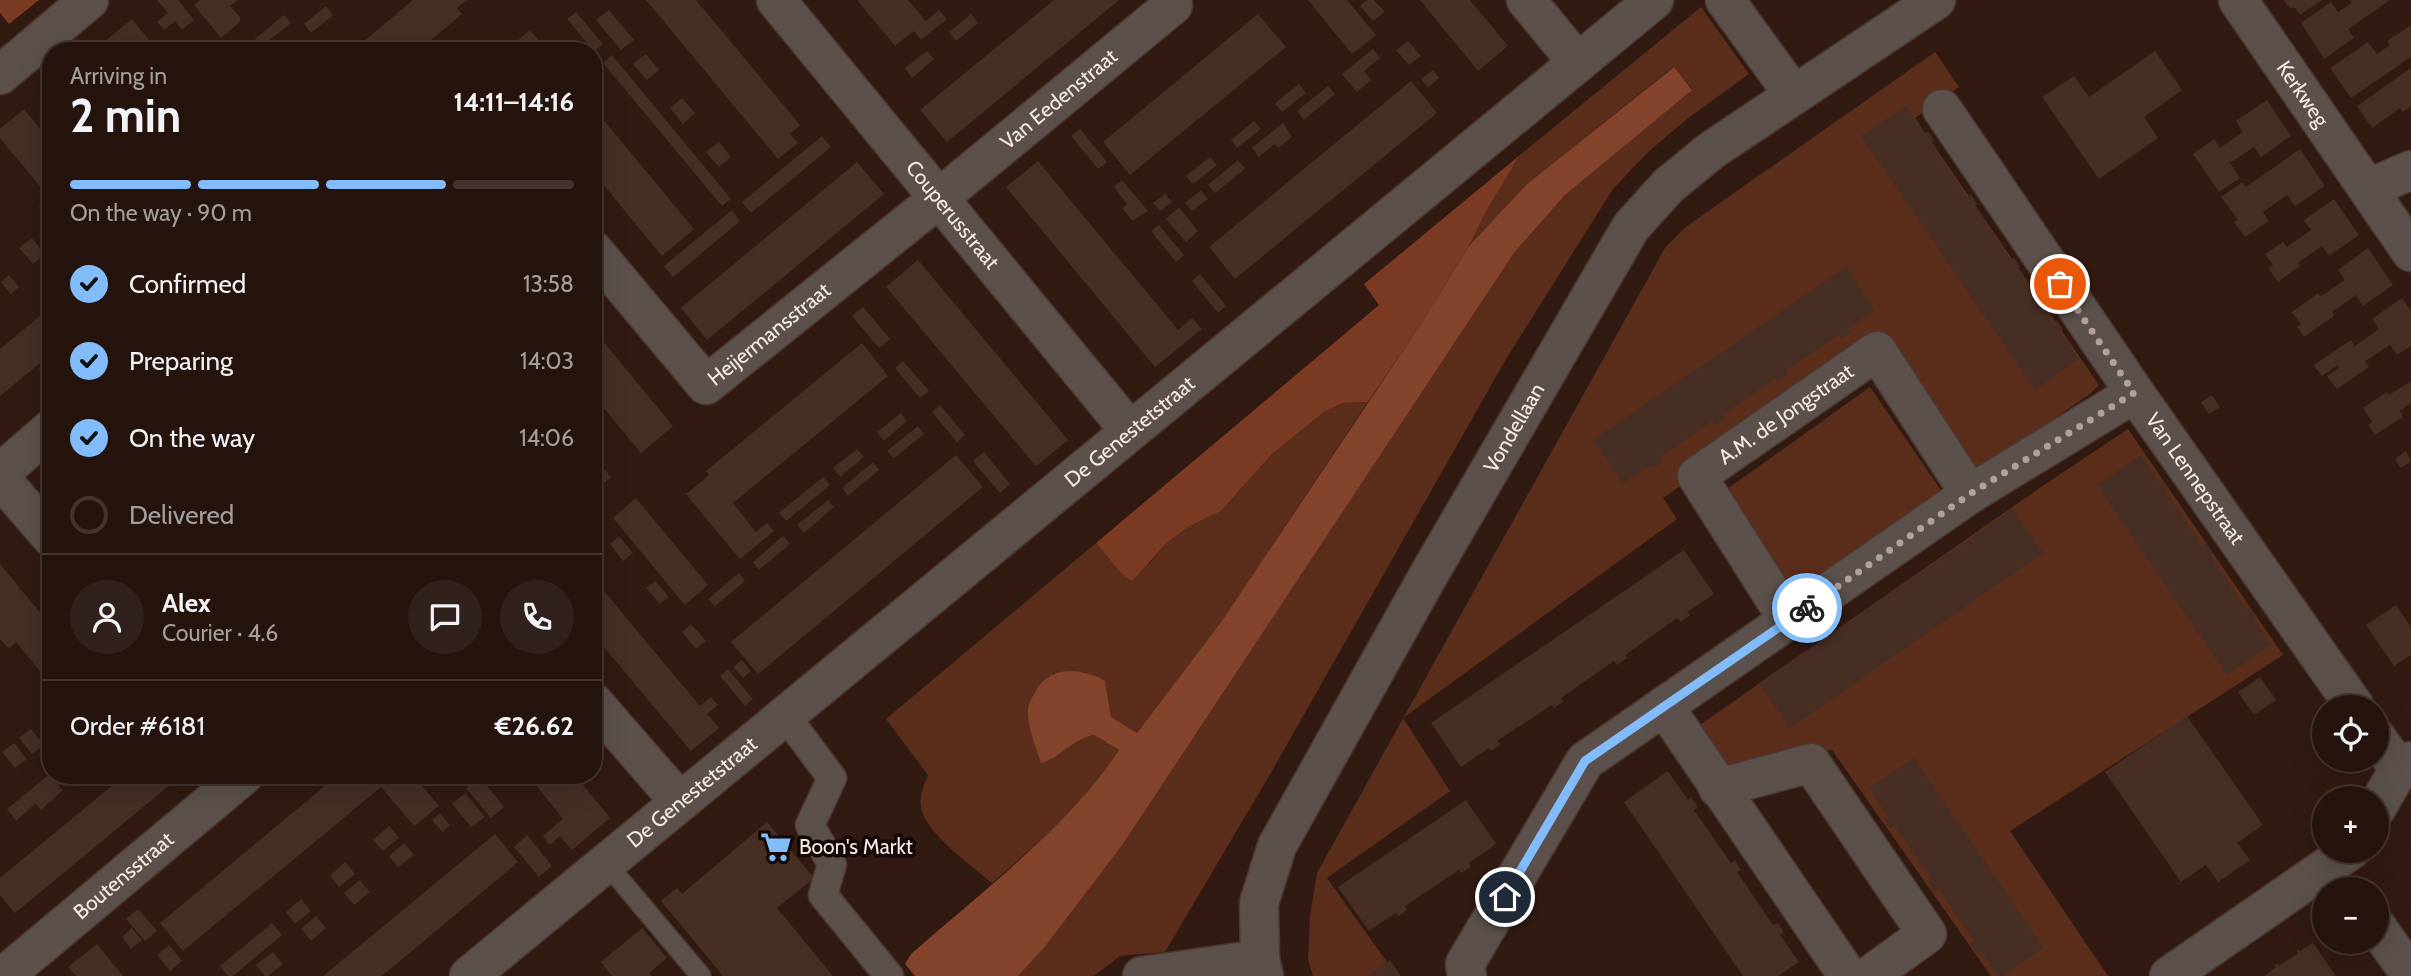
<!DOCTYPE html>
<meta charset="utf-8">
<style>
:root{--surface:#25140e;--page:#31211c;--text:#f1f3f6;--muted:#a39e9e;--line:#42332e;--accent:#82bcfa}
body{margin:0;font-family:Cabin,sans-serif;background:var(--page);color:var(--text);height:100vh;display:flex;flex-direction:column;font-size:26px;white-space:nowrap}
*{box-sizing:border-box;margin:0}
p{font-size:23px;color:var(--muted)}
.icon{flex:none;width:38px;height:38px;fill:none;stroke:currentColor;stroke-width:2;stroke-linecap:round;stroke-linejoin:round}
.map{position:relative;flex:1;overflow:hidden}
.sheet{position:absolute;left:42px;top:42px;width:560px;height:742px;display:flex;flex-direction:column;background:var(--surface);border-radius:28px;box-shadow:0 7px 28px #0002,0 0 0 2px var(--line)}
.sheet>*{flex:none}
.fabs{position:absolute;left:2312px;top:695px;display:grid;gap:14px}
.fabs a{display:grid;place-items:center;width:77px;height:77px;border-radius:50%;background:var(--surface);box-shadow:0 7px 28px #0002,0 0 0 2px var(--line);font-size:35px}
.pin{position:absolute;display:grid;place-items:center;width:60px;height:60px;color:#fff;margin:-30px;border:4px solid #fff;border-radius:50%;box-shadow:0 2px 7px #0007}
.courier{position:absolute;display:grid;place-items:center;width:70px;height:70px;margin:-35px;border:5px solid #82bcfa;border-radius:50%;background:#fff;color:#222;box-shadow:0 2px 9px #0007}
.headline em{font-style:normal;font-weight:700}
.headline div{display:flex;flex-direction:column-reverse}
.headline{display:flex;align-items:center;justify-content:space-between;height:119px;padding:0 28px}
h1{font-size:46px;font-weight:700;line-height:52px}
.bar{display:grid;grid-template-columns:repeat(4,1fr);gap:10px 7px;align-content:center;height:84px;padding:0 28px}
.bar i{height:9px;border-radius:5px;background:var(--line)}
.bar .selected{background:var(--accent)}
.bar p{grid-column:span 4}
.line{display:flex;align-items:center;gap:18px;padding:0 28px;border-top:2px solid var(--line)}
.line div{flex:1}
.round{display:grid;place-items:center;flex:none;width:74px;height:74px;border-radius:37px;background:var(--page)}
ol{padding:0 28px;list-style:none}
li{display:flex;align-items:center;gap:21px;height:77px}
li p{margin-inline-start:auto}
li .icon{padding:7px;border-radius:50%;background:var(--accent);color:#111;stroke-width:4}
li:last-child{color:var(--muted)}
li i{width:38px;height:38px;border:4px solid var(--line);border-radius:50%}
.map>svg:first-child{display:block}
.green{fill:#5b2e1c}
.forest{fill:#7b3b23}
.water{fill:#84442b}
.building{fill:#462e25}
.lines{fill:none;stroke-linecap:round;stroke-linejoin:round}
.service-casing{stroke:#4d372f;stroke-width:22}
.pedestrian-casing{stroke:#4d372f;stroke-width:31}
.minor-casing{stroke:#4d372f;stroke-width:41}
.tertiary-casing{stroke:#4d372f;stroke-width:41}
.service{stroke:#5b504b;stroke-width:19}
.pedestrian{stroke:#5b504b;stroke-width:28}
.minor{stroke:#5b504b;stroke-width:38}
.tertiary{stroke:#5b504b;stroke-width:38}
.done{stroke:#b2a099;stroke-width:7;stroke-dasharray:0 12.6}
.route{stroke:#82bcfa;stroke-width:9}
.labels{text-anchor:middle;stroke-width:7;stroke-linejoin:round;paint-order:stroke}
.street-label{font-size:21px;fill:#f8e8e2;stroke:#120805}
.poi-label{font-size:21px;fill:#f8e8e2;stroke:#120805;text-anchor:start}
</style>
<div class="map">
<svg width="2411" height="976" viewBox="0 0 2411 976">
<rect width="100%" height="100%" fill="#311a12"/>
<!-- green -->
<path class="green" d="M1701 7 1749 74 1687 119 1648 152 1613 189 1506 359 1269 776 1165 952 1120 956 1094 976H1018L1044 948 1123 844 1514 253 1565 195 1692 89 1673 67 1527 184 1469 246 1485 213 1520 155Z
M1935 52 1959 87 1915 118 2099 385 2090 394 1988 464 1976 469 1887 340 1663 498 1677 519 1403 718 1450 791 1327 878 1397 976H1313L1308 959 1310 916 1317 873 1665 248 1687 226Z
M1870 387 1943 493 1790 602 1716 497Z
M1368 402 1221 622 1137 733 1111 717 1105 681 1084 672 1053 673 1048 761 1082 737 1094 735 1119 750C1086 801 1038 843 992 883 972 866 925 833 921 807 919 795 924 786 928 775L886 719 1096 543 1120 572 1149 564 1167 543 1188 527 1221 511 1272 454 1324 412 1343 403Z
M2128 429 2283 655 2010 831 2108 976H1991L1832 750 1724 766 1697 727 2044 485Z"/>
<!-- forest -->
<path class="forest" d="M0 0H39L9 24 0 13Z
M1520 155 1485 213 1469 246 1417 330 1368 402 1343 403 1324 412 1272 454 1221 511 1188 527 1167 543 1132 581 1120 572 1096 543 1379 305 1364 284Z"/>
<!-- water -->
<path class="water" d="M1674 67 1692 90 1565 195 1514 253 1123 844 1044 948 1018 976H915L905 964 911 954C979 894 1070 825 1119 750L1094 735C1070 740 1059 759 1041 763 1036 747 1027 726 1028 709 1029 702 1034 694 1037 689 1051 665 1083 668 1105 681L1111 717 1137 733 1221 622 1417 330 1469 246 1527 184Z"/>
<!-- building -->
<path class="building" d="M157 0H178L194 20 182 30 175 21 164 30 157 22 168 13Z
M200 0H238L230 6 240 17V22L221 38 194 5Z
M413 0H467L457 8 462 14 418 51H352Z
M646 0H696L800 125 790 134 798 143 778 159Z
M857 0H908L926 21 939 10 947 19 921 40 914 31 895 46Z
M1054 0H1119L947 142 920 110Z
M1308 0H1347L1376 35 1352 54Z
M1367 0H1374L1385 12 1373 21 1360 6Z
M1420 0H1470L1508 46 1478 71Z
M2284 0H2322L2300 15 2295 8H2290Z
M2349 0H2390L2348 29 2354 38 2324 59 2301 23 2331 2 2338 12 2352 3Z
M326 6 333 15 311 33 304 24Z
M609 10 634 40 621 50 596 20Z
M576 12 603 44 594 51 567 19Z
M971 14 978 23 956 41 949 32Z
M1258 14 1286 47 1130 175 1103 142Z
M284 15 291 23 261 47 255 39Z
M132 19 150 41 158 51H111L104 42Z
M2411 25V57L2351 98 2330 68 2368 42 2377 54 2390 45 2387 41Z
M530 30 547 51H505Z
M1408 41 1421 56 1409 65 1396 50Z
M1373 49 1380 58 1364 71 1371 80 1357 92 1342 74Z
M927 51 934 59 912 78 905 68Z
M2155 51 2182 90 2144 117 2158 138 2099 179 2042 97 2074 76 2089 97Z
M646 54 659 70 647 80 633 64Z
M612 55 731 199 722 206 603 63Z
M2411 68V106L2403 112 2400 108 2372 128 2357 106Z
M1433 70 1439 78 1428 88 1421 79Z
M1411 81 1437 113 1235 279 1209 247Z
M1299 84 1306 93 1282 112 1275 103Z
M1328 86 1335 94 1304 120 1297 111Z
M682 98 695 113 683 124 670 108Z
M2267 100 2291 136 2261 157 2254 147 2230 163 2240 178 2219 192 2193 154 2214 139 2220 148 2243 132 2236 121Z
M1906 106 1925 134 1928 131 1934 141 1931 143 1967 197 1971 194 1977 204 1975 206 2011 260 2014 258 2020 267 2017 268 2054 322 2057 320 2063 330 2060 332 2079 359 2035 390 1861 136Z
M593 107 694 229 662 256 593 172Z
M24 109 51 142V222L39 207 50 198 0 138V129Z
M1254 121 1261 129 1237 148 1231 140Z
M1283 123 1292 137 1278 148 1275 144 1259 157 1252 148Z
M1080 129 1107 162 1098 169 1071 136Z
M822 136 831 147 751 213 742 202Z
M719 142 731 157 719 167 706 152Z
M2300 149 2325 186 2295 206 2287 195 2263 212 2269 221 2245 237 2234 222 2238 220 2221 197 2242 182 2246 187Z
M1210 157 1217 165 1193 184 1186 176Z
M1238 160 1245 169 1215 193 1208 185Z
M1038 161 1178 330 1192 318 1202 329 1155 367 1006 187Z
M857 162 884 194 707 340 681 308Z
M1122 180 1148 211 1132 221 1122 208 1127 204 1114 187Z
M1201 190 1208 199 1192 211 1185 203Z
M1165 194 1172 202 1160 211 1153 203Z
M2334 199 2359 235 2329 256 2322 246 2298 263 2300 266 2278 282 2268 268 2273 265 2265 254 2283 242 2287 247 2311 230 2304 220Z
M1179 207 1198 231 1186 242 1166 219Z
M732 210 740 221 673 277 664 266Z
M1159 225 1184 255 1176 262 1151 231Z
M32 238 45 254 33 264 19 248Z
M2368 248 2393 285 2363 306 2356 295 2332 312 2334 316 2304 337 2297 327 2301 324 2292 312 2318 293 2321 296 2345 280 2338 270Z
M918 260 1068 440 1036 466 886 287Z
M1846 267 1875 310 1848 328 1851 332 1841 339 1839 335 1785 371 1788 375 1778 381 1776 378 1722 415 1725 419 1715 425 1712 421 1659 458 1662 462 1653 468 1651 465 1623 483 1593 440Z
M1200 274 1226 306 1218 313 1192 281Z
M9 275 19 287 11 294 1 282Z
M2402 298 2411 311V346L2397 355 2390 345 2365 361 2369 367 2337 389 2327 376 2339 368 2338 365 2322 376 2314 365 2351 340 2355 346 2379 329 2372 319Z
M51 307V354L0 396V349Z
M863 307 890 339 879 348 852 316Z
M593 329 673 426 641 453 593 395Z
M862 343 888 376 733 503 756 532 767 523 774 531 740 559 686 494 709 475 706 471Z
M903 361 929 391 920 398 895 368Z
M2411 381V403L2400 411 2403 417 2375 435 2368 425 2372 422 2363 408 2387 392 2389 395Z
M2212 395 2220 407 2209 414 2201 402Z
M940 405 965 435 957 442 932 412Z
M901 413 907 421 884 441 877 432Z
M918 426 924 434 894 458 887 451Z
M857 449 864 457 840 477 833 468Z
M2406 451 2411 461 2401 468 2395 459Z
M984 452 1010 484 1000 493 973 461Z
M593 455 611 477 603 484 593 472Z
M956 455 983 487 758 674 731 642Z
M2141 455 2160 483 2163 482 2168 491 2166 492 2203 546 2206 544 2213 553 2210 555 2246 609 2249 607 2255 616 2253 618 2271 645 2227 675 2097 485Z
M873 462 879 470 848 496 842 488Z
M823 477 830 485 786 521 779 513Z
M636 498 708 585 685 605 613 518Z
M828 500 834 507 804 533 797 525Z
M2013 509 2043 553 1790 728 1759 683Z
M619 536 633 553 623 561 610 544Z
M783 536 790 544 759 570 753 562Z
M1684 550 1714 594 1687 612 1690 615 1680 622 1677 618 1625 655 1627 658 1617 665 1614 661 1561 698 1563 702 1554 708 1552 705 1497 741 1500 745 1491 751 1489 748 1461 767 1431 723Z
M0 564 51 626V684L16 642 9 649 0 639Z
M739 573 745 581 715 606 708 599Z
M593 578 700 706 711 697 718 705 707 714 719 728 691 751 593 634Z
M655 581 669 597 660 604 646 588Z
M2396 605 2411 627V655L2394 666 2366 625Z
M691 624 706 641 696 649 682 632Z
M742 660 751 671 743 678 733 667Z
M728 669 753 699 745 706 720 676Z
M2260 677 2276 700 2254 715 2238 692Z
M2187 716 2263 825 2237 843 2250 860 2218 882 2206 865 2181 882 2105 772Z
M31 729 44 745 32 754 19 738Z
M14 743 27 759 15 768 2 752Z
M1914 758 2044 948 2003 976H1998L1981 951 1977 954 1970 944 1974 941 1938 888 1934 891 1928 882 1931 879 1894 825 1891 828 1884 819 1888 816 1869 788Z
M1668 771 1688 800 1691 797 1698 807 1694 810 1731 863 1735 860 1741 870 1737 872 1773 925 1778 923 1784 932 1780 935 1799 962 1778 976H1743L1624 802Z
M51 773V775H63L66 779 58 785 63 790 41 810 36 803 16 821 7 809Z
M125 775H182L15 913 0 895V878Z
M338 775H413L439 806 414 826 381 787 183 951 160 923Z
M528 775H575L610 818 572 850 560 836 550 845 543 836 563 819Z
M480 777 504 807 491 818 466 788Z
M465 793 485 817 471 827 452 804Z
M1466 800 1496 844 1469 863 1471 867 1461 873 1459 870 1405 906 1407 909 1403 913 1398 916 1396 913 1369 931 1338 887Z
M440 813 450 825 442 832 432 820Z
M767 822 814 878 777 908 833 976H723L661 901 677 888 682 894Z
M389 826 399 838 383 851 373 840Z
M495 834 518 862 387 972 381 976H323Z
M527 835 552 866 539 877 514 847Z
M404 843 414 855 398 867 389 856Z
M345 862 355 874 339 887 330 876Z
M360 880 370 892 354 905 344 893Z
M301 899 311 911 295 924 286 912Z
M138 909 157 931 145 941 126 919Z
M316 916 326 928 311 941 301 929Z
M272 923 282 935 233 976H228L220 966Z
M132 928 142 940 131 949 122 937Z
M642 928 667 958 649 973 651 976H612L601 962Z
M2313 943 2336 976H2264L2276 967 2275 965 2277 964 2279 966 2298 953 2296 951 2298 949 2300 951Z
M97 944 115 966 123 976H76L68 967Z
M169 945 182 961 170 971 157 955Z
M273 952 283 964 268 976H265L256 965Z
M1390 960 1401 976H1368Z"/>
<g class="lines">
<defs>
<path id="service" d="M606 863 701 976"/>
<path id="pedestrian" d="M785 715 832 778 810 825 832 864 823 895 889 976"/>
<g id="minor">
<path id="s1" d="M776 0 1130 431"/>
<path d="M1526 0 1578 63"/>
<path d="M1725 0 1794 95"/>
<path id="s2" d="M2238 0 2411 252"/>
<path d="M0 75 89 0"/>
<path id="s3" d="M1942 109 2135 393 2355 707"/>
<path d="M2368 189 2411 170"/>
<path id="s4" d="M593 250 706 385 938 199 1173 5 1168 0"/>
<path d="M0 473 51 429"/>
<path d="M0 478 51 537"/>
<path id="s5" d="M1789 621 1697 476 1877 351 1970 494"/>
<path d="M593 702 680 802"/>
<path d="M1664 706 1848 976"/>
<path d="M2376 737 2399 769"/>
<path d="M1718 788 1811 763 1927 934 1869 976"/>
<path d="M2376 809 2399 769 2411 761"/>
<path d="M2376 926 2411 975"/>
<path id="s6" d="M4 976 244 775"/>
<path id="s7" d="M469 976 1654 0"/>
<path d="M1142 976 1260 959"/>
<path d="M1467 976 1465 964 1585 761 1970 494 2135 393"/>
<path d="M2169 976 2351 850"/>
</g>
<g id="tertiary">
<path id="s8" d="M1264 976 1260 959 1259 903 1277 846 1428 576 1631 227 1669 185 1712 150 1936 0"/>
</g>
</defs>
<!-- service casing -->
<use href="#service" class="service-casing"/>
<!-- pedestrian casing -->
<use href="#pedestrian" class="pedestrian-casing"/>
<!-- minor casing -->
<use href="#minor" class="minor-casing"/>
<!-- tertiary casing -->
<use href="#tertiary" class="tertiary-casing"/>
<!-- service -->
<use href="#service" class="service"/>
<!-- pedestrian -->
<use href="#pedestrian" class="pedestrian"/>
<!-- minor -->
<use href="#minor" class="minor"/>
<!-- tertiary -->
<use href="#tertiary" class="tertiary"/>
</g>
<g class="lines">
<!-- done -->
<path class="done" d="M1807 608 1970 494 2134 393 2060 284"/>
<!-- route -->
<path class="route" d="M1505 897 1585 761 1807 608"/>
</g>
<!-- icons -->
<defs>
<symbol id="supermarket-bare" viewBox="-9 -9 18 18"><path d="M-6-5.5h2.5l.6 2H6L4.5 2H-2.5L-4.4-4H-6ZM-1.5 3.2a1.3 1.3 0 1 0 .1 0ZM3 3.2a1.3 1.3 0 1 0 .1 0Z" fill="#82bcfa" stroke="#120805" stroke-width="2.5" paint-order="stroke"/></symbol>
</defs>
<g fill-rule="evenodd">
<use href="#supermarket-bare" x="754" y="825" width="44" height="44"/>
</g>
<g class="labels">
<!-- street labels -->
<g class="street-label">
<text dy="7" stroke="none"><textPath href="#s2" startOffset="114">Kerkweg</textPath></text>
<text dy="7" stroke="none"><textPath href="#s4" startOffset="630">Van Eedenstraat</textPath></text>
<text dy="7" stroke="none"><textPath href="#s1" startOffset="278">Couperusstraat</textPath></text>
<text dy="7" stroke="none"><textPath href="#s4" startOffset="257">Heijermansstraat</textPath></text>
<text dy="7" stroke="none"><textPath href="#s5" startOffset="280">A.M. de Jongstraat</textPath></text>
<text dy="7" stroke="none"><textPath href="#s8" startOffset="614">Vondellaan</textPath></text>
<text dy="7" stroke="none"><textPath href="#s7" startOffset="856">De Genestetstraat</textPath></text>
<text dy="7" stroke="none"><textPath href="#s3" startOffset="448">Van Lennepstraat</textPath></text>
<text dy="7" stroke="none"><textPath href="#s7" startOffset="289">De Genestetstraat</textPath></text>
<text dy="7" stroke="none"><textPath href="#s6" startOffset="156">Boutensstraat</textPath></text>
</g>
<!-- poi labels -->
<g class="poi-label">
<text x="799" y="854">Boon's Markt</text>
</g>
</g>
</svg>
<div class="fabs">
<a><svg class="icon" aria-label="locate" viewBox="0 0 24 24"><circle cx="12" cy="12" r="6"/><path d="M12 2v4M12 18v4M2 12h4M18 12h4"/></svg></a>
<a>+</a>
<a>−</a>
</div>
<div class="pin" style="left:2060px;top:284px;background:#ea580c"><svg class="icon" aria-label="bag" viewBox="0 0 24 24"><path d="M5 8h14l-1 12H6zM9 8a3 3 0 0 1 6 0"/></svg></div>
<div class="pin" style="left:1505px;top:897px;background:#1f2937"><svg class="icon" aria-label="home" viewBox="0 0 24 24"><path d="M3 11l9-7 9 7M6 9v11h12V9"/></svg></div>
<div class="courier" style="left:1807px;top:608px"><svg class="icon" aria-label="bike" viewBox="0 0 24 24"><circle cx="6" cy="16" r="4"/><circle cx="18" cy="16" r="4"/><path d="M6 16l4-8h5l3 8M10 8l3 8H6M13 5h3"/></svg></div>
<section class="sheet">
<div class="headline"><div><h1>2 min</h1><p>Arriving in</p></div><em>14:11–14:16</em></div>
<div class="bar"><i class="selected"></i><i class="selected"></i><i class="selected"></i><i></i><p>On the way · 90 m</p></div>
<ol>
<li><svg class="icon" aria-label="check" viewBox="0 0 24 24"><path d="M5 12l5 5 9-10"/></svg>Confirmed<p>13:58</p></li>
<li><svg class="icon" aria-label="check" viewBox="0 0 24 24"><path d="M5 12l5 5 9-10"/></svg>Preparing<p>14:03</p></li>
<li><svg class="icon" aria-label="check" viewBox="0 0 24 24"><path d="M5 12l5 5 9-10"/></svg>On the way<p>14:06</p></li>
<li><i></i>Delivered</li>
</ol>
<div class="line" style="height:126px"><a class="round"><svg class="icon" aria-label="person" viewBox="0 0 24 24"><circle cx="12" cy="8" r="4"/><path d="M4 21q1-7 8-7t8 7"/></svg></a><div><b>Alex</b><p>Courier · 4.6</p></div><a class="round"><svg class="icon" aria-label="chat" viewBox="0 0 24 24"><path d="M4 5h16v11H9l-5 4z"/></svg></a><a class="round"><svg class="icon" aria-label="phone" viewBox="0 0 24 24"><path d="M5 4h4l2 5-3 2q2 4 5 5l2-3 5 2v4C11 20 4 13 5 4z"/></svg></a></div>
<div class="line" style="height:91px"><div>Order #6181</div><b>€26.62</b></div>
</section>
</div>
